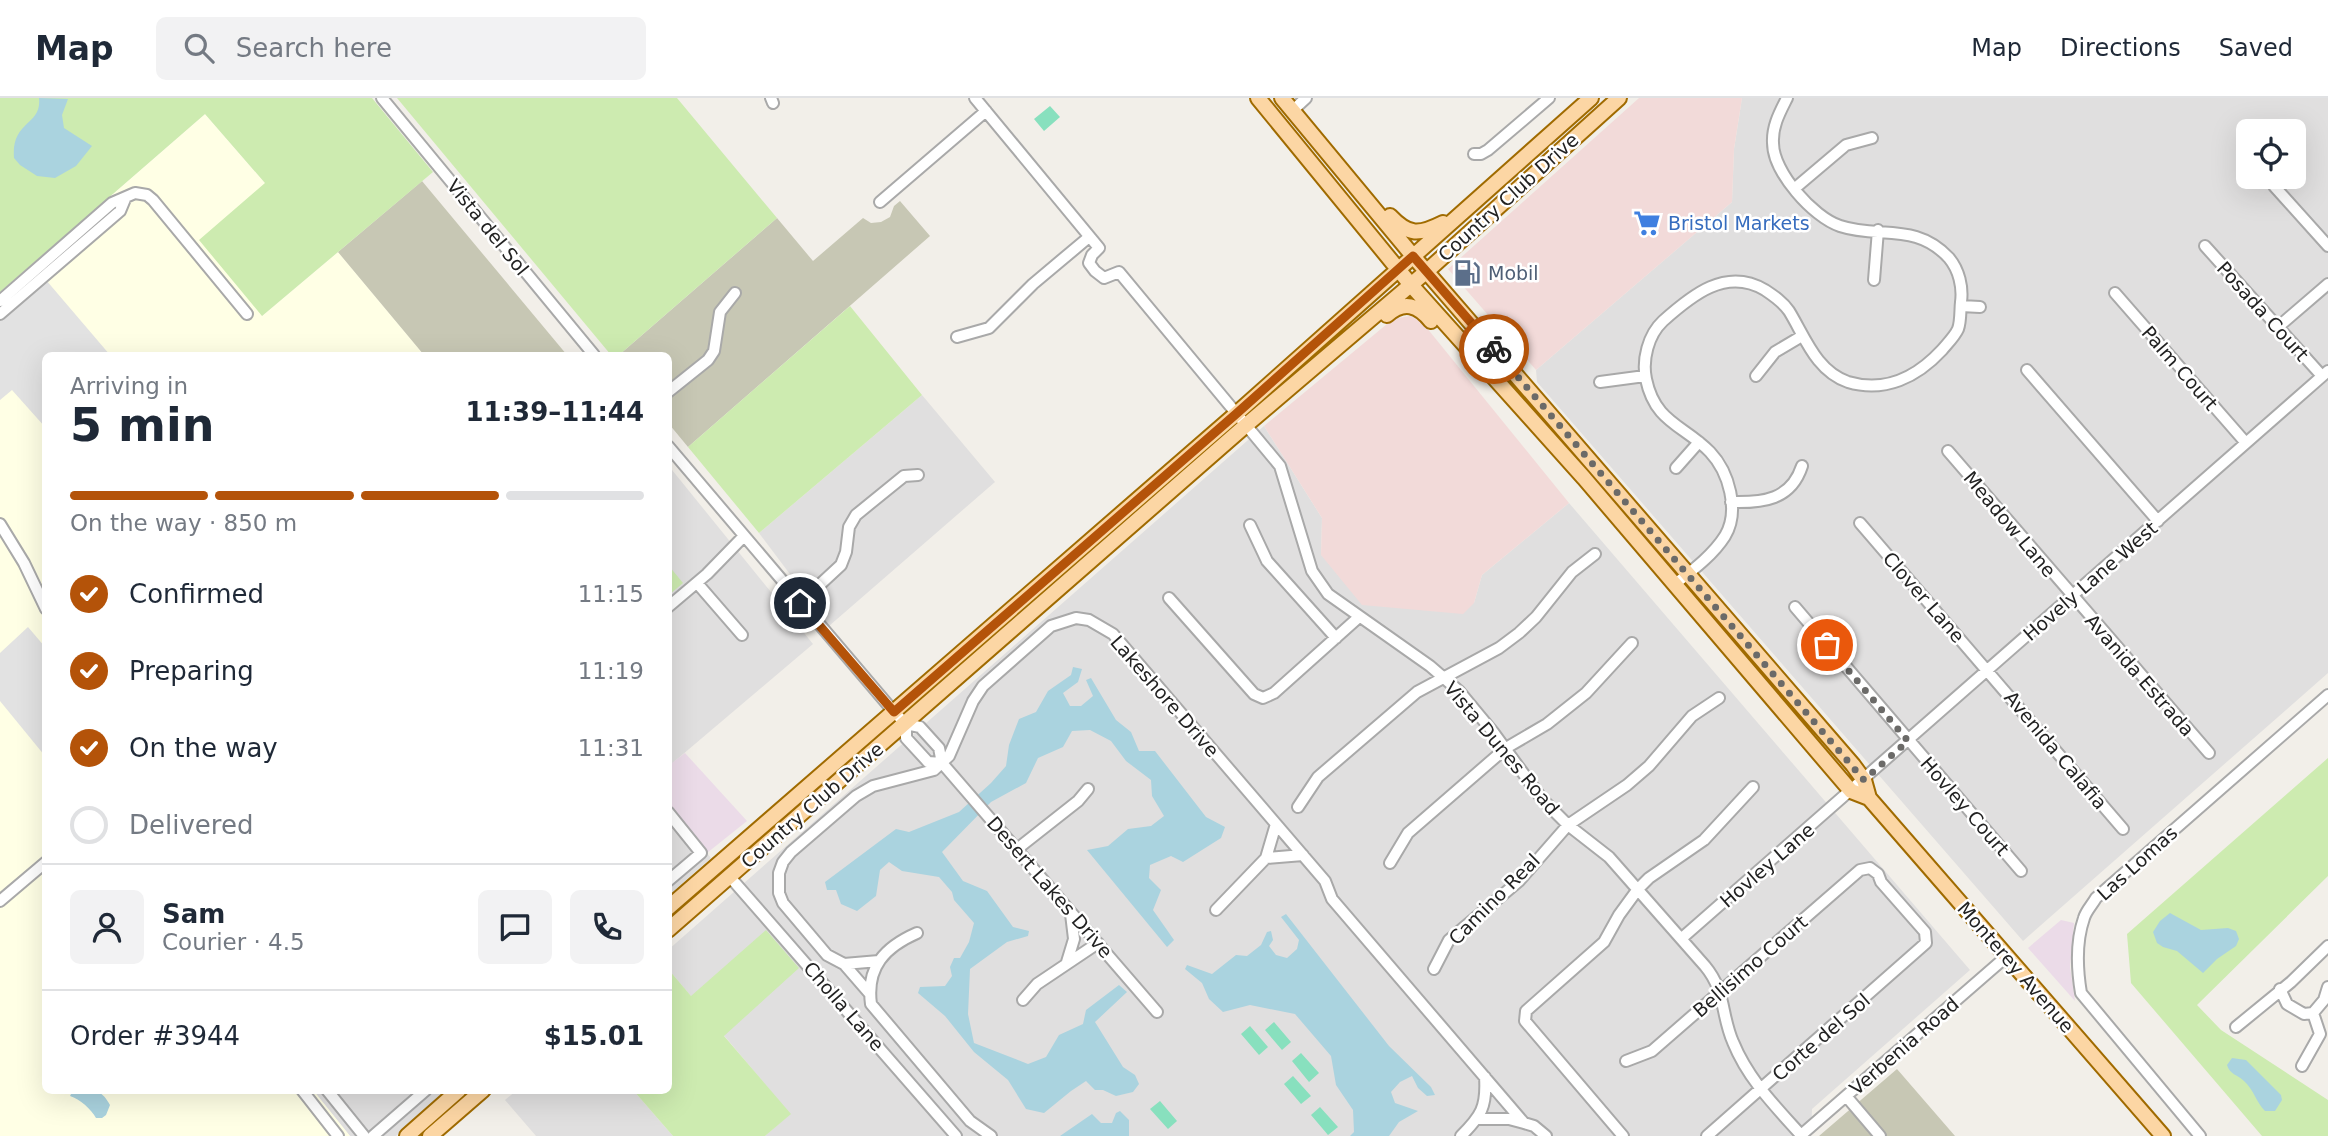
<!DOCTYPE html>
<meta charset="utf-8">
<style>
:root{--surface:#fff;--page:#f2f2f3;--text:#1f2937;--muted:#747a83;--line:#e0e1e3;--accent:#b45309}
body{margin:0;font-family:"DejaVu Sans",sans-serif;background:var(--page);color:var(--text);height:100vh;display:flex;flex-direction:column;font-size:26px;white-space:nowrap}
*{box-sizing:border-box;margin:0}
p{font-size:23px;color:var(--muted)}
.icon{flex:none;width:38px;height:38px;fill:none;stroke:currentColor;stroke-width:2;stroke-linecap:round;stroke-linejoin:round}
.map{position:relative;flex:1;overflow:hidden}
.panel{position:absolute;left:42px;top:254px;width:630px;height:742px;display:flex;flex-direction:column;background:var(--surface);border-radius:10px;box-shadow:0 7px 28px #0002}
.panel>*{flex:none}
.controls{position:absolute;left:2236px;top:21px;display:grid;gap:14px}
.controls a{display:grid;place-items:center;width:70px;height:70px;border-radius:10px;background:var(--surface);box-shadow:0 7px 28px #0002;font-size:35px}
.pin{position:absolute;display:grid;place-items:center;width:60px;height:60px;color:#fff;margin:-30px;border:4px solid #fff;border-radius:50%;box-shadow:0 2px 7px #0007}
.courier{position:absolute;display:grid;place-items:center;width:70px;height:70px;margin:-35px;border:5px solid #b45309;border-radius:50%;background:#fff;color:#222;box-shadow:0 2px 9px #0007}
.head em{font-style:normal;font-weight:800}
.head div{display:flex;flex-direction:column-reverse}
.head{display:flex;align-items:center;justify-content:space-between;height:119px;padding:0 28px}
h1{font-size:46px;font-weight:800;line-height:52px}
.bar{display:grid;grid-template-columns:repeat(4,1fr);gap:10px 7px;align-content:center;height:84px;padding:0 28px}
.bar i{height:9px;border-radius:5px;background:var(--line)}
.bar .on{background:var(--accent)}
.bar p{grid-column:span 4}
.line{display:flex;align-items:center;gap:18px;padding:0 28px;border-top:2px solid var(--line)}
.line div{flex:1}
.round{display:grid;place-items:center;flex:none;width:74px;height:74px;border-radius:10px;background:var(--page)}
ol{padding:0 28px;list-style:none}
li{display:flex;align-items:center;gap:21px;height:77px}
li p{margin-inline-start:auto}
li .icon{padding:7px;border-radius:50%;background:var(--accent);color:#fff;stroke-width:4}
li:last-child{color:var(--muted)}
li i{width:38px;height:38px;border:4px solid var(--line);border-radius:50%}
header{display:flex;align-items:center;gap:42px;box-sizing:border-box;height:98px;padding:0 35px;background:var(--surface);border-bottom:2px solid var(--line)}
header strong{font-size:33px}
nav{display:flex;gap:38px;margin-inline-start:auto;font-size:24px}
.search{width:490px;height:63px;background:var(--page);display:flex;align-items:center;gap:18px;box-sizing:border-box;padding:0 24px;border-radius:10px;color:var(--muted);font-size:26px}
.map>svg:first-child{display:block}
.residential{fill:#e0dfdf;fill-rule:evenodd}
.commercial{fill:#f2dad9}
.industrial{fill:#ebdbe8}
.education{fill:#ffffe5}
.construction{fill:#c7c7b4}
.grass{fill:#cdebb0}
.pitch{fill:#88e0be}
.parking{fill:#e2e2e2}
.water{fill:#aad3df}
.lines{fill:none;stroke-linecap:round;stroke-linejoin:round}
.minor-casing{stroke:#a9a9a9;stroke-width:14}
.major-casing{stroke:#a06b00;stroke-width:18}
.minor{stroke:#fff;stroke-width:10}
.major{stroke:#fcd6a4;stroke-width:14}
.done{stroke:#6b6a68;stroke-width:7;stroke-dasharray:0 12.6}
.route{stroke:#b45309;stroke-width:9}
.labels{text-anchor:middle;stroke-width:5;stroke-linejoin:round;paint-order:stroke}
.street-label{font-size:19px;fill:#222;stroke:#fff}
.shop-label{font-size:19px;fill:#366cbe;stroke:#fff;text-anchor:start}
.service-label{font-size:19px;fill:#4e5e75;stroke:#fff;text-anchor:start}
</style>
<header>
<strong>Map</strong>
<div class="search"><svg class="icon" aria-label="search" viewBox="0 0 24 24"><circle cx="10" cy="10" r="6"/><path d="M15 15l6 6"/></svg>Search here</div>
<nav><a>Map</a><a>Directions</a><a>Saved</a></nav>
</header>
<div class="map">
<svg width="2328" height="1038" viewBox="0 0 2328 1038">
<rect width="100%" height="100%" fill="#f2efe9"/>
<!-- residential -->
<path class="residential" d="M1742 0H2328V575L2023 843 1537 284 1536 272 1732 104 1734 51ZM2249 33H2294V79H2249Z
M922 297 995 384 829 528 759 435Z
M1264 328 1322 420 1321 457 1474 505 1482 477 1569 405 1970 872 1812 1011 1811 1038H765L790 1016 669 872 668 852Z
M668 367 813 546 669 668H668Z
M668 707 711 760 669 797H668Z
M313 992H447L396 1038H350Z
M517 992H633L673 1038H536L505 1002Z"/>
<!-- commercial -->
<path class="commercial" d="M1639 0H1742L1734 51 1732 104 1536 272 1448 171Z
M1410 218 1422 224 1569 405 1482 477 1474 505 1463 516 1362 507 1321 457 1322 420 1264 328 1393 221Z"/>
<!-- industrial -->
<path class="industrial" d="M685 655 747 723 707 755 669 707 668 668Z
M2061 822 2074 825 2070 869 2075 903 2028 850Z"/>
<!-- education -->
<path class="education" d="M205 16 265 85 262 218 338 154 424 257H46V992H313L350 1038H0V194Z"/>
<!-- construction -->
<path class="construction" d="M422 83 567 257H424L338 154Z
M900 103 930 138 688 349 669 326 668 257H619L777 120 813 163 863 120 871 125 881 124 890 119 894 108Z
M1897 971 1955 1038H1819Z"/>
<!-- grass -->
<path class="grass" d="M0 0H372L433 74 262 218 199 142 265 85 205 16 0 194Z
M397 0H677L777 120 619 257H611Z
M850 208 922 297 759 435 688 349Z
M669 468 683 485 669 497H668Z
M2328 660V778L2197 907 2221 932 2328 1002V1038H2262L2131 885 2127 836Z
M766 832 799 870 724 938 791 1016 765 1038H673L633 992H668L669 872 691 898Z"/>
<!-- pitch -->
<path class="pitch" d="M1050 8 1060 19 1044 33 1034 21Z
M1274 924 1291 944 1282 952 1265 932Z
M1250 928 1268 949 1259 957 1241 936Z
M1301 955 1319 975 1309 984 1292 963Z
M1293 978 1311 998 1301 1006 1284 986Z
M1160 1003 1177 1023 1168 1031 1150 1011Z
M1320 1009 1338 1029 1328 1037 1311 1017Z"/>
<!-- parking -->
<path class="parking" d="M46 182 110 257H46L45 329 12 292 0 302V221Z
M28 529 45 549V658L0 603V555Z"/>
<!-- water -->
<path class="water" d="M39 0 68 1 62 17 64 30 92 48 76 68 55 80 37 78 20 67 14 60C11 22 42 28 39 0Z
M1073 569 1082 571 1078 584 1063 595 1070 608H1081L1093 598 1086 582 1091 580 1116 622 1131 634 1139 653H1155L1206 719 1225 729 1221 740 1183 764 1171 758 1150 767 1149 780 1161 792 1153 812 1174 842 1167 849 1087 752 1108 748 1128 731 1151 728 1164 718 1152 698 1151 682 1126 663 1111 643 1090 632 1072 633 1063 649 1038 660 1026 685 991 704 942 754 963 783 987 793 1013 829 1029 833 1028 838 1007 844 970 871 968 916 974 945 1028 966 1046 959 1059 937 1083 926 1086 912 1119 887 1127 894 1095 924 1123 969 1135 977 1139 986 1133 994 1116 998 1103 992H1095L1086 983 1071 993 1044 1015 1026 1011 1008 982 974 954 945 918 918 895 920 889 945 888 952 878 950 869 954 860H960L969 844 974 825 954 802 952 794 939 779 902 773 889 764 880 772 876 798 857 813 841 806 836 792H827L825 784 896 731 909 734 959 714 991 685 1006 668 1009 647 1019 621 1036 614 1048 593 1071 577Z
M2170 815 2201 832 2228 830 2236 833 2239 841 2236 848 2217 861 2203 875 2177 853 2163 849 2157 845 2153 834 2160 823Z
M1286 816 1389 948 1431 989 1435 997 1427 998 1418 990 1412 978 1400 984 1391 994 1395 1005 1418 1013 1399 1024 1389 1038H1350L1354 1034 1353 1012 1336 987 1331 958 1295 916 1250 907 1223 914 1209 901 1202 885 1185 871 1187 867 1212 876 1236 857 1247 858 1261 847 1267 834 1271 833 1273 842 1269 848 1276 857 1287 860 1297 851 1299 842 1281 819Z
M2232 960 2246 962 2281 997 2282 1002 2275 1013H2265C2256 1004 2254 992 2244 983 2237 976 2230 977 2227 967Z
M73 992C92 992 100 989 110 1007L106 1017 102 1020H96C91 1011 80 1001 70 998Z
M1120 1013 1129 1022V1038H1060L1092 1016 1101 1025H1112L1116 1015Z"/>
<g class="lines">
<defs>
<path id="minor" d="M382 0 594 257
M771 0 773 5
M975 0 1099 150 1092 157 1089 165 1095 173 1104 180 1119 174 1280 368 1312 473 1328 496 1430 568 1459 593 1493 634 1542 701 1568 727 1609 759 1705 868C1726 893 1721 917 1733 944 1748 981 1775 1008 1801 1037
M1292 13 1306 0
M1474 56H1481L1488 52 1549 0
M2274 88 2328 148
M1794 91 1846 47 1872 40
M880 104 986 13
M2205 148 2322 278
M1874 182 1878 132
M2115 195 2246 345
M0 203 112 105 135 95 147 97 153 102 247 216
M1961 208 1980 209
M0 216 120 113 125 101
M2278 229 2328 186
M957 239 989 230 1033 186 1089 139
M2027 272 2158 423
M1756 278 1775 254 1802 238
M1600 284 1645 278
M668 294 708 262 714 253 720 214 735 195
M668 348 894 614 906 626 920 629 939 650 942 665 1157 914
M1948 353 2209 655
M1676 370 1699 344
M1731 404C1763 405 1791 402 1802 368
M1860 425 2123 731
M0 426 24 465 46 511
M1250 427 1267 463 1336 540
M697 485 742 537
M1675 486C1693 472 1713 457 1725 438 1740 413 1729 374 1710 354 1684 327 1655 325 1646 281 1642 262 1648 237 1663 223 1692 197 1726 169 1765 192 1774 198 1783 204 1789 213 1805 239 1816 273 1848 284 1885 295 1917 279 1942 252 1947 246 1955 238 1958 231 1961 223 1960 212 1961 204 1963 189 1959 172 1949 160 1916 124 1879 141 1840 128 1813 119 1773 74 1773 45 1772 28 1780 14 1787 0
M1169 500 1254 596 1263 600 1274 595 1359 519
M800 505 841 467 846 454 849 429 856 417 904 378 918 377
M668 509 707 476 743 439
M1795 509 2021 773
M906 626V640L928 664 942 665
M1298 709 1318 679 1417 594 1499 550 1519 535 1536 519 1572 474 1595 456
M668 714 701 755 668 783
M1017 751 1078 703 1088 691
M1266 760 1303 757
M1390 765 1408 735 1506 650 1547 626 1586 595 1632 545
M730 779 956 1038
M0 803 46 764
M1216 812 1266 760 1276 726
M917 835C885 849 866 869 871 906L970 1023 991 1038
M1682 840 2328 273
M1067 864 1074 841 1071 816
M844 866 879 863
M1434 871 1449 842 1519 783 1568 727 1627 687 1649 668 1692 618 1719 600
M2280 891 2287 906 2304 916 2313 915 2320 936 2302 968
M870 896 844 866 827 857 783 805 779 795V775L783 764 791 754 856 698 873 688 934 672 949 658 973 603 983 588 1051 528 1076 520 1089 522 1113 536 1325 783 1332 801 1524 1025 1534 1028 1546 1038
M1023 902 1037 886 1098 845
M2313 915 2324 902 2328 889
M2236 929 2291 884 2328 848
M1626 963 1652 953 1860 772 1870 770 1878 776 1881 784 1925 834 1926 845 1707 1038
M302 992 338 1038
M327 992 364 1038
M1846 998 1880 1038
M1478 1021H1509L1524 1025
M373 1038 426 992
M1461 1038C1481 1018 1487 1009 1485 979
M1623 1038 1525 923 1526 913 1604 844 1619 817 1638 791 1649 780 1704 742 1753 689
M1800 1038 2007 858
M2200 1038 2081 895C2077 871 2076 843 2084 820 2086 813 2092 807 2096 800L2328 597"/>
<path id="major" d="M1258 0 1411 187 1584 380 1851 693 1869 700
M1282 0 1413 158 1853 667 1864 682 1869 700 2163 1038
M1390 118C1409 138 1419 137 1443 125
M1387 217C1404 202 1418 207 1431 223
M668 810 1236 316 1591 0
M668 832 1245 328 1427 173 1619 0
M407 1038 459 992
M430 1038 483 992"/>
</defs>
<!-- minor casing -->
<use href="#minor" class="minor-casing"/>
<!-- major casing -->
<use href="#major" class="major-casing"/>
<!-- minor -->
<use href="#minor" class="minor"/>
<!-- major -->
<use href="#major" class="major"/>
</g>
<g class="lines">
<!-- done -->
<path class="done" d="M1494 251 1864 682 1908 643 1827 547"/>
<!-- route -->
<path class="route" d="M800 505 894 614 1236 316 1413 158 1494 251"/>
</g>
<!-- icons -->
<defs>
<symbol id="supermarket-bare" viewBox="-9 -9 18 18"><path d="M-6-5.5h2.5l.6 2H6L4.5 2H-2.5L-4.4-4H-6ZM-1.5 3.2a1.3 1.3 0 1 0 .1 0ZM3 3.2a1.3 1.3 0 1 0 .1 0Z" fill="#3f7fe0" stroke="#fff" stroke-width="2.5" paint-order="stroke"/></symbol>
<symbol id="fuel-bare" viewBox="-9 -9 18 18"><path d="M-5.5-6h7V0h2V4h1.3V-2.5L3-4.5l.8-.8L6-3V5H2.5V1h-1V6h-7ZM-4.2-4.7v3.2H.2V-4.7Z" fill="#5c6f8a" stroke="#fff" stroke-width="2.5" paint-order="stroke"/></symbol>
</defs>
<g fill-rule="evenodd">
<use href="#supermarket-bare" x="1628" y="106" width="38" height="38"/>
<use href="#fuel-bare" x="1448" y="156" width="38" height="38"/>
</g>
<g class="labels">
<!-- street labels -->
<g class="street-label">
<text transform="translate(1508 99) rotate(-42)" y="7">Country Club Drive</text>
<text transform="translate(488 129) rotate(51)" y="7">Vista del Sol</text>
<text transform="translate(2263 213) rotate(48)" y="7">Posada Court</text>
<text transform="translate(2180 270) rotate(49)" y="7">Palm Court</text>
<text transform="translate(2010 426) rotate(50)" y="7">Meadow Lane</text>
<text transform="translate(2090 483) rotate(-41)" y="7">Hovely Lane West</text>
<text transform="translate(1924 499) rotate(49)" y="7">Clover Lane</text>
<text transform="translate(2140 577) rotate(49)" y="7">Avanida Estrada</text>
<text transform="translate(1165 598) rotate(49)" y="7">Lakeshore Drive</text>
<text transform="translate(1502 650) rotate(50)" y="7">Vista Dunes Road</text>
<text transform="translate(2056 652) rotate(50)" y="7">Avenida Calafia</text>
<text transform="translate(812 707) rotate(-41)" y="7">Country Club Drive</text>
<text transform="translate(1965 708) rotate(49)" y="7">Hovley Court</text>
<text transform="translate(2137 765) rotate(-42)" y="7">Las Lomas</text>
<text transform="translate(1767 767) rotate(-41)" y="7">Hovley Lane</text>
<text transform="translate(1050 789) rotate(49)" y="7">Desert Lakes Drive</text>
<text transform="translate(1494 801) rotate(-45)" y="7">Camino Real</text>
<text transform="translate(1750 868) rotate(-41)" y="7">Bellisimo Court</text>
<text transform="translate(2016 869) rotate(49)" y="7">Monterey Avenue</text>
<text transform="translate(844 908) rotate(49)" y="7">Cholla Lane</text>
<text transform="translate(1821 939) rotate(-41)" y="7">Corte del Sol</text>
<text transform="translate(1904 948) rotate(-41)" y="7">Verbenia Road</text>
</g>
<!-- shop labels -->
<g class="shop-label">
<text x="1668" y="132">Bristol Markets</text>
</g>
<!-- service labels -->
<g class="service-label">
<text x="1488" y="182">Mobil</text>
</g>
</g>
</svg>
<div class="controls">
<a><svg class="icon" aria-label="locate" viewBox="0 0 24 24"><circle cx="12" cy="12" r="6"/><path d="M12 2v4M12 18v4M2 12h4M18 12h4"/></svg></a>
</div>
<div class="pin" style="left:1827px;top:547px;background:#ea580c"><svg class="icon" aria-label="bag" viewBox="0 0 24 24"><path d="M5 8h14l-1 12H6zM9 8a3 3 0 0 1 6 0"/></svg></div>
<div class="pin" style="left:800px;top:505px;background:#1f2937"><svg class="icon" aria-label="home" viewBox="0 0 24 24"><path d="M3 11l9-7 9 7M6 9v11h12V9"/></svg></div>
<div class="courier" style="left:1494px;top:251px"><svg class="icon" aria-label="bike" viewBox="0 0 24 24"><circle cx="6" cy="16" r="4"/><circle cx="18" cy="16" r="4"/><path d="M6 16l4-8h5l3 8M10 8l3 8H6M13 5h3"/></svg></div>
<section class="panel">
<div class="head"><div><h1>5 min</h1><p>Arriving in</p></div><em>11:39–11:44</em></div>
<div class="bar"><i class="on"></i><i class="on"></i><i class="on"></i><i></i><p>On the way · 850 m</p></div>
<ol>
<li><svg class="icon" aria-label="check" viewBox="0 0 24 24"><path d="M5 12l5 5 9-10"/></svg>Confirmed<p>11:15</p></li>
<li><svg class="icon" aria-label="check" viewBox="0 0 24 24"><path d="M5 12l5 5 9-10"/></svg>Preparing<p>11:19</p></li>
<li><svg class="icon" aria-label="check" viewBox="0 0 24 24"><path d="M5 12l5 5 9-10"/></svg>On the way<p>11:31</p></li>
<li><i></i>Delivered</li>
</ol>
<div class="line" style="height:126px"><a class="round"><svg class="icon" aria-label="person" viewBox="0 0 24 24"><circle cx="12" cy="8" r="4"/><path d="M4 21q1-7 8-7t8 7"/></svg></a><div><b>Sam</b><p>Courier · 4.5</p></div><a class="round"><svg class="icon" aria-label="chat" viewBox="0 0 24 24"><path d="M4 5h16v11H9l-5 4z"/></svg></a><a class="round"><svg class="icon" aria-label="phone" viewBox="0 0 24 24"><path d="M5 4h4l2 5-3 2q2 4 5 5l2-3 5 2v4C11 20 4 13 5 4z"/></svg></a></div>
<div class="line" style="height:91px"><div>Order #3944</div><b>$15.01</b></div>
</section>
</div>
